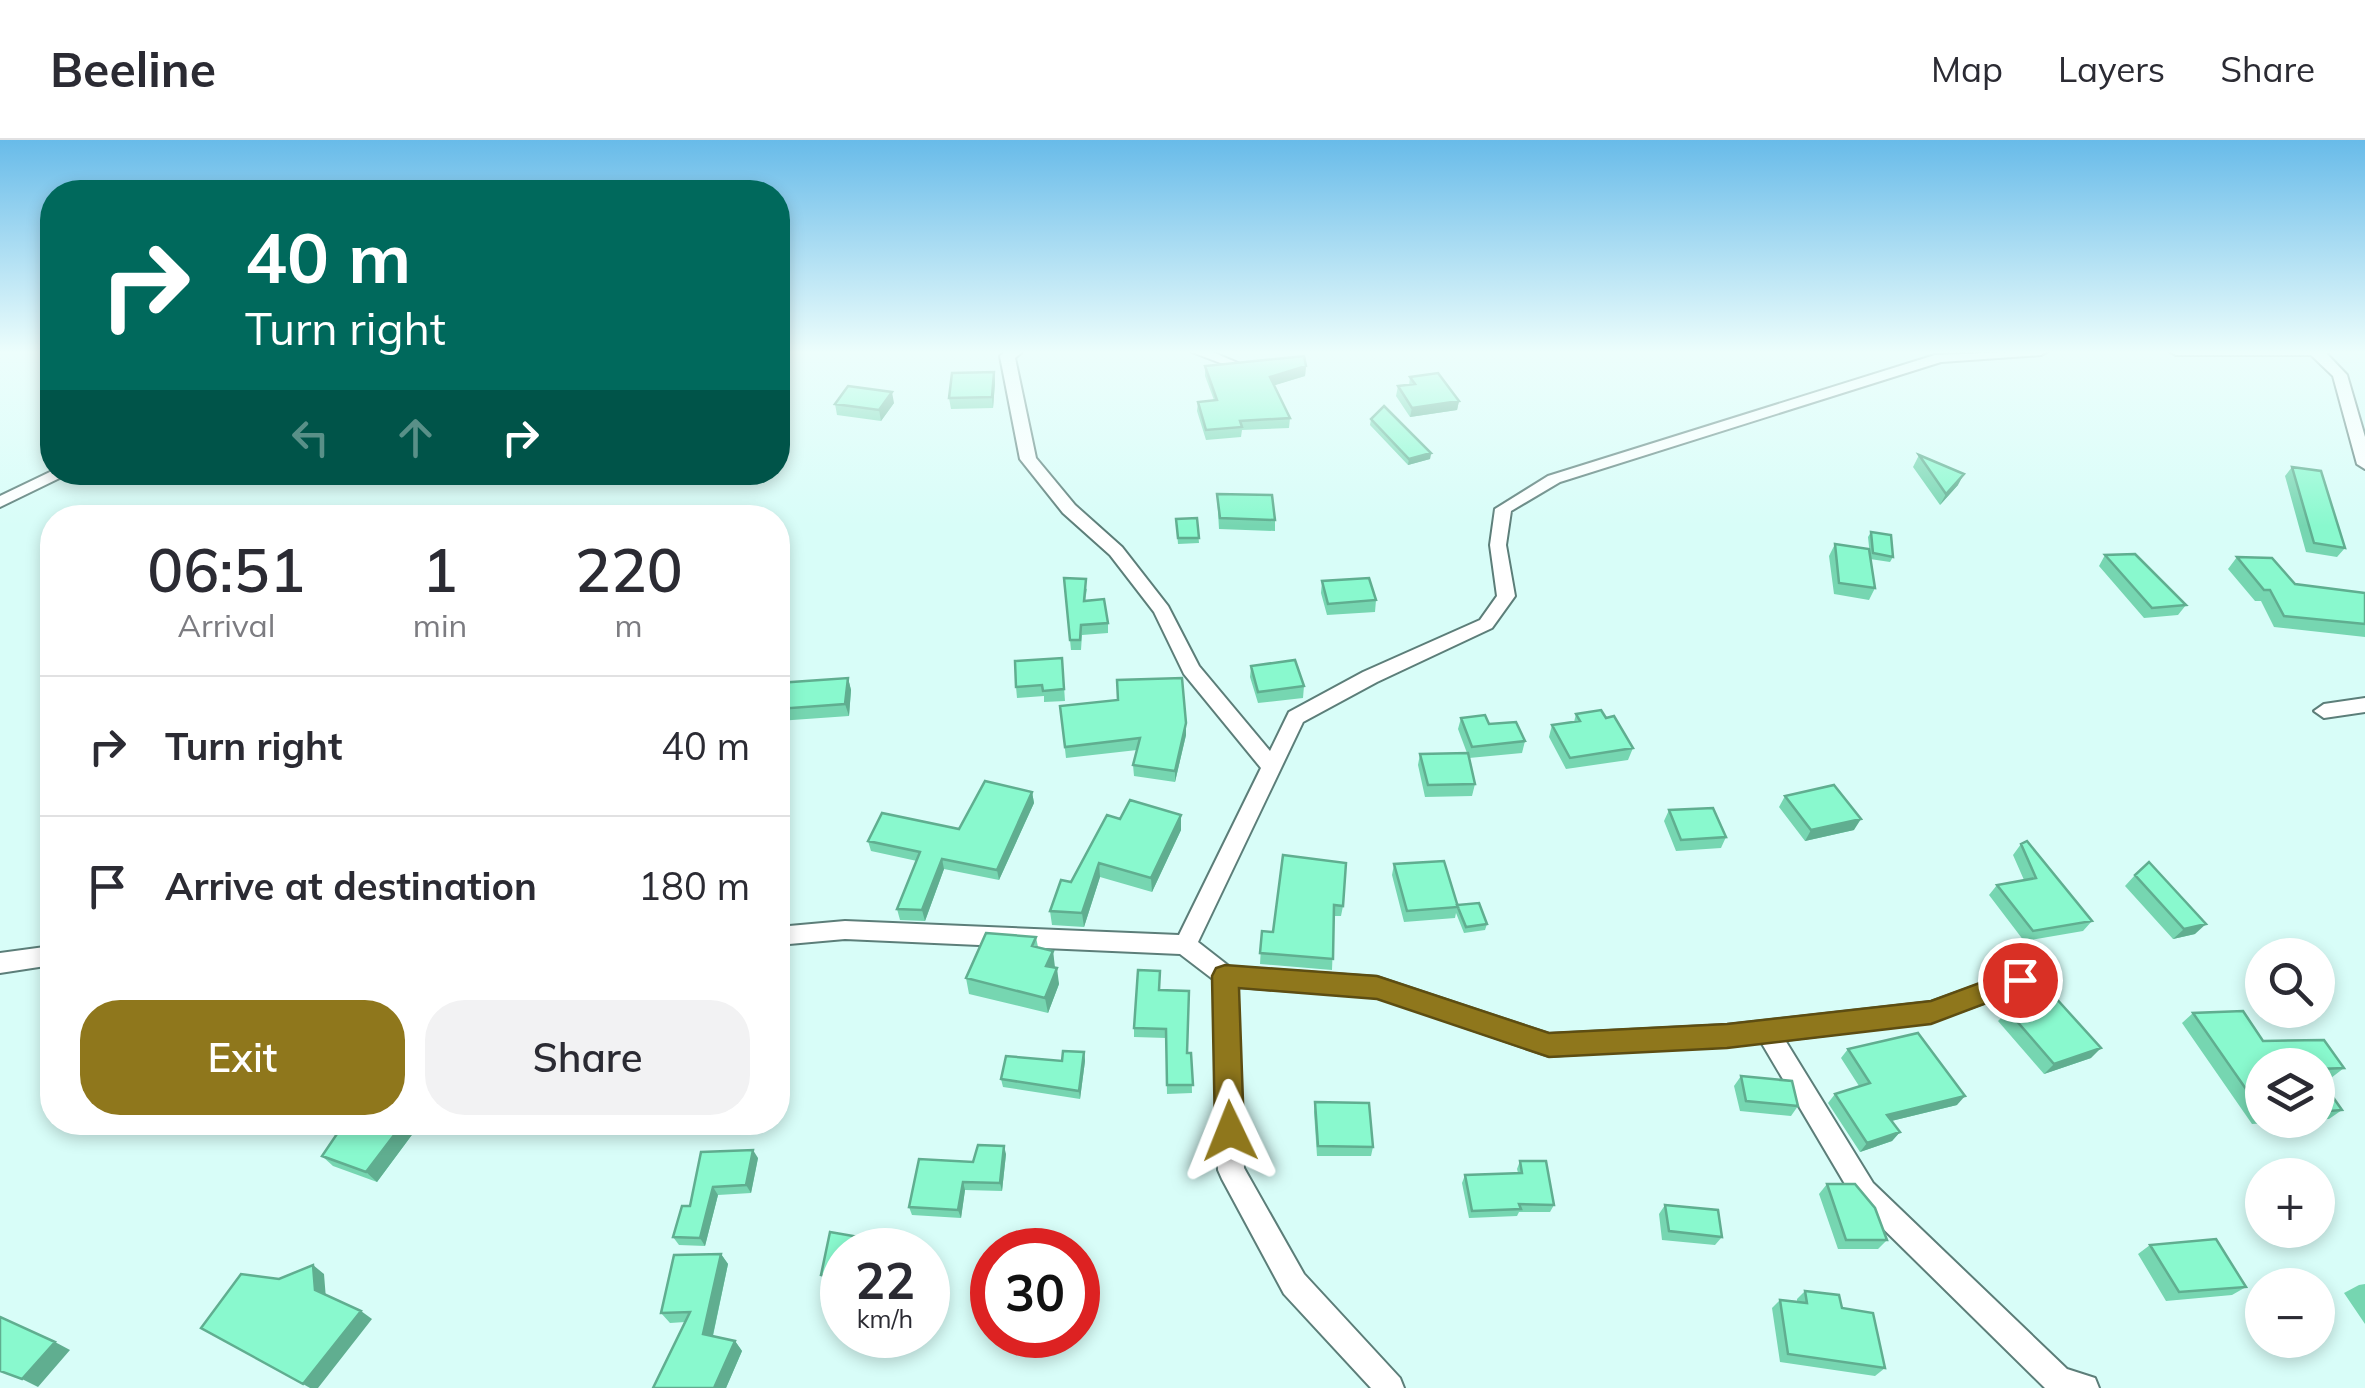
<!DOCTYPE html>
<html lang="en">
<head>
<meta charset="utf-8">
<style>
  :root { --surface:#fff; --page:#f2f2f3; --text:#2b2b33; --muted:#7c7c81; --line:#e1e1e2; --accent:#8f771c }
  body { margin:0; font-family:Mulish,sans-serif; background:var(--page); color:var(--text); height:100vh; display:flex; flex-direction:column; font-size:38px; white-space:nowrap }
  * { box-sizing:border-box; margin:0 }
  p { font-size:32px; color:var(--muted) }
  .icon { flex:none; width:55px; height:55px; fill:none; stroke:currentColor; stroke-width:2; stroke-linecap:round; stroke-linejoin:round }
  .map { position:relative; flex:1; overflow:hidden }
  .side { position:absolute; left:40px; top:365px; width:750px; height:630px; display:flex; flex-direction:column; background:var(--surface); border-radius:40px; box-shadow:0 5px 15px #0003 }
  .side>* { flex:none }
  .hud { position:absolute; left:40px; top:40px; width:750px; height:305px; border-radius:40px; box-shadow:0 5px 15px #0003; background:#00695c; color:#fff; overflow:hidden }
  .buttons { position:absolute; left:2245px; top:798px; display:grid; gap:20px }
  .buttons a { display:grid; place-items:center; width:90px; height:90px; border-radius:50%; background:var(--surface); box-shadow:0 5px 15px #0003; font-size:50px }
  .speed { position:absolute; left:820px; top:1088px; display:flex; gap:20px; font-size:50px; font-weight:700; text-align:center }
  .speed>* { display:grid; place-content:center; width:130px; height:130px; border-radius:50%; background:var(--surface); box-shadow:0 5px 15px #0003; line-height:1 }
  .speed small { font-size:25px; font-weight:400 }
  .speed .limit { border:15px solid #d22; background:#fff; color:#111 }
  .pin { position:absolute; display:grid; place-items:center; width:85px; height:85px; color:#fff; margin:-42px; border:5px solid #fff; border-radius:50%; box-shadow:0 2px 10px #0007 }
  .me { position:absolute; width:110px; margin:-55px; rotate:358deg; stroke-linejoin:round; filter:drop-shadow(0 0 8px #0008) }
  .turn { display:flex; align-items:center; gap:35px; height:210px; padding:0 40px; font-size:45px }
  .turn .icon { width:130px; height:130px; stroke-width:2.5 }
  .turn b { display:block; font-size:70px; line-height:85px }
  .lanes { display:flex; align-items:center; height:95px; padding:0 40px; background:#0003; justify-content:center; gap:50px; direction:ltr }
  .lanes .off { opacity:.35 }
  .eta { display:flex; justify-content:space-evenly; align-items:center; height:170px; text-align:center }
  .eta b { font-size:60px; font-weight:600; line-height:70px }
  .button { display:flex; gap:20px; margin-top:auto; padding:20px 40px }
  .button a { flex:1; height:115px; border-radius:40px; background:var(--accent); color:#fff; font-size:40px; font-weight:600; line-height:115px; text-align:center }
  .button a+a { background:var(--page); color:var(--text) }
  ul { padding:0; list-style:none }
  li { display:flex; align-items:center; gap:30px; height:140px; padding:0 40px; border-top:2px solid var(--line) }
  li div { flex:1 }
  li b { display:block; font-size:38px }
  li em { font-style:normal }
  header { display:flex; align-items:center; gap:60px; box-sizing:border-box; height:140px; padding:0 50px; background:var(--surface); border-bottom:2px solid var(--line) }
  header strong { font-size:48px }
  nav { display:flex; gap:55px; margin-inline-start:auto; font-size:35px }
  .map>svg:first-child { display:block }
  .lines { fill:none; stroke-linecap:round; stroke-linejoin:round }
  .street-casing { stroke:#5c7e79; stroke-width:4 }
  .street { fill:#fff; fill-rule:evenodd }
  .wall { fill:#76d6b1; fill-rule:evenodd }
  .shaded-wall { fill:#60ae90 }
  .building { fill:#89f9ce; stroke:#60ae90; stroke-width:2.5 }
  .route { fill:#8f771c; stroke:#5d4d12; stroke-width:2.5 }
</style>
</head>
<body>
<header>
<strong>Beeline</strong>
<nav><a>Map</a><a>Layers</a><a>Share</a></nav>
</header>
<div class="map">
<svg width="2365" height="1248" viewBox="0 0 2365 1248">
  <rect width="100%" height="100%" fill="#d8fdf8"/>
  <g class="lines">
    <defs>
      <path id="street" d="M1006,211H1023L1015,218L1036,318L1075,365L1122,407L1168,466L1199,526L1270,611L1289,572L1363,532L1480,480L1497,456L1490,405L1495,369L1548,336L1935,215L2048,211L2041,215L1941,222L1560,342L1511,371L1506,405L1515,456L1492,488L1377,542L1303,582L1198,802L1230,827L1377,837L1549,894L1727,885L1931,862L2020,830L2028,833L2032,840L2028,847L1931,882L1785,900L1873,1043L2067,1229L2095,1238L2099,1248H2045L1855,1061L1761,902L1549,916L1377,857L1237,847L1244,1028L1304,1134L1400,1238L1404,1248H1371L1284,1154L1222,1039L1218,1030L1214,840L1180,814L845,799L778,805V787L845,781L1179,795L1261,628L1184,534L1154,472L1110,415L1063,373L1020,319L1000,216Z
        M1189,211H1210L1238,223L1231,227Z
        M2169,211H2330L2327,214L2347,235L2365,297V329L2357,324L2333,236L2311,215H2176Z
        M52,331L72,332L0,367V356Z
        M2365,558V572L2324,578L2314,571L2324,564Z
        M52,806V825L0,833V813Z"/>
    </defs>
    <use href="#street" class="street-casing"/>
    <use href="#street" class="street"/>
  </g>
  <path class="wall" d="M1205,226H1306L1305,236L1274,245L1290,278L1289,288L1242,290L1241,297L1206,300L1197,271L1198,262L1214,260L1205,236Z
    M994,232L995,243L993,268L951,269L949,258Z
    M1410,237L1459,261L1457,270L1410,277L1396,256L1398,246L1409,245Z
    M894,263L881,281L837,275L835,264Z
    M1371,279L1431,313L1430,319L1408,325L1370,285Z
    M1919,315L1958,345L1940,365L1913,327Z
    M2292,327L2345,408L2337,417L2306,412L2285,336Z
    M1217,354L1275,380V391L1219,389Z
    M1197,378L1199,403L1178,404L1176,379Z
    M1871,392L1893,417L1890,422L1870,419L1875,448L1869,460L1834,454L1829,416L1835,404L1870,416L1868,397Z
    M2105,415L2186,465L2178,475L2144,478L2099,426Z
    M2237,417L2295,444L2365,453V497L2274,487L2261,461H2255L2228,429Z
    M1064,438L1087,449L1085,461L1108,483V493L1082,495L1081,510H1071Z
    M1322,441L1376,460L1375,472L1327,475L1321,453Z
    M1062,518L1065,561L1044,562V556L1017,558L1016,547Z
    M1251,526L1304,546L1303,558L1258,563L1250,537Z
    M848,538L851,550L849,576L778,581V543Z
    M1060,566L1186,595L1175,642L1134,636L1133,625L1137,610L1066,618Z
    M1576,574L1606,578L1633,608L1628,620L1566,629L1549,597L1552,585L1574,582Z
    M1461,578L1489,584L1525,601L1522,613L1469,618L1475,644L1472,656L1425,657L1418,625L1420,614L1467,613L1458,589Z
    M1032,652L1034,663L999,740L944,729L925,781L900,780L897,769L917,721L871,711L868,701L959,689Z
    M1785,656L1854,690L1805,701L1779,667Z
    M1669,670L1726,697L1721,708L1676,711L1664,681Z
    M1120,679L1181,690L1152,752L1100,737L1084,787L1052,785L1050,771Z
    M2021,704L2092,781L2083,791L2024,801L1989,755L1997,745L2024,740L2013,715Z
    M1283,715L1343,766L1341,776H1334L1332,830L1260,824L1262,791L1273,792Z
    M1394,724L1487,784L1485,790L1464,793L1456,773L1455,778L1404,782L1392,735Z
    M2135,735L2195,794L2173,799L2125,746Z
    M1036,797L1038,807L1053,811L1054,828L1059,844L1048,873L969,854L966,838Z
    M1160,850L1187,913H1191L1192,953L1167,954L1166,898L1134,897V888Z
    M2008,871L2091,918L2044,934L1998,881Z
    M2193,873L2263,901L2344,928L2331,938H2319L2342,970L2329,979L2252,984L2182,883ZM2262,925H2318V980H2262Z
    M1848,909L1957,965L1891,981L1900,992L1892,1001L1860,1012L1828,963L1835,954L1859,946L1841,918Z
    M1084,912L1085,921L1080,959L1003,947L1001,939L1062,921Z
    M1741,936L1798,966L1791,976L1740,971L1734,946Z
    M1315,962L1373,1007L1371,1016H1317L1314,972Z
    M404,982H411L417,988L377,1042L333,1026L322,1016Z
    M701,1012L758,1018L751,1053L718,1055L705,1106L679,1105L673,1097L690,1066Z
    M1006,1014L1002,1051L965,1050L961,1078L912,1075L909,1067Z
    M1520,1021L1554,1065L1550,1072H1519L1517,1076L1469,1078L1462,1043L1465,1035L1518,1033L1517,1029Z
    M1827,1044L1887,1100L1878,1109H1838L1819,1054Z
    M1665,1065L1722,1097L1715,1105L1662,1100L1659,1074Z
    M2150,1105L2246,1147L2232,1155L2166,1161L2138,1114Z
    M842,1110V1146L825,1144L821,1135Z
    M721,1114L728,1124L713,1196L735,1201L742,1211L726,1248H653L685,1182L670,1183L661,1173Z
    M2365,1144V1184L2344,1153L2359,1145Z
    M1805,1151L1842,1168L1885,1228L1875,1236L1780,1222L1772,1168L1780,1160L1797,1162V1159Z"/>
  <path class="shaded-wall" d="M1306,226L1305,236L1269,247L1270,237Z
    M994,232L995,243L993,268L992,257Z
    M892,252L894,263L881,281L879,270Z
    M1459,261L1457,270L1410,277L1412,268Z
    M1431,313L1430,319L1408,325L1409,319Z
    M1964,334L1958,345L1940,365L1946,354Z
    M848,538L851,550L849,576L845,564Z
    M1186,583V595L1175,642V631Z
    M1032,652L1034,663L999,740L997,730Z
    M1181,675V690L1152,752L1151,738Z
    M1861,679L1854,690L1805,701L1811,690Z
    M942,719L944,729L925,781L922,770Z
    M1099,723L1100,737L1084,787L1082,773Z
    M2206,784L2195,794L2173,799L2184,789Z
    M1053,811L1055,827L1048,842L1046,826Z
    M1057,828L1059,844L1048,873L1045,858Z
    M2101,908L2091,918L2044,934L2054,924Z
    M1084,912L1085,921L1080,959L1079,951Z
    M1965,956L1957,965L1879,984L1887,975Z
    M404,982H411L417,988L377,1042L366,1032Z
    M1900,992L1892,1001L1860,1012L1867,1003Z
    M1004,1006L1006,1014L1002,1051L1000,1043Z
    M753,1010L758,1018L751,1053L746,1045Z
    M963,1042L965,1050L961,1078L958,1070Z
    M713,1047L718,1055L705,1106L700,1098Z
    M721,1114L728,1124L711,1204L703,1194Z
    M313,1125L324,1134L326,1159L315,1150Z
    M361,1171L372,1179L318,1248H310L303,1244Z
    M735,1201L742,1211L726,1248H714Z
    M55,1202L70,1210L38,1247L22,1239Z"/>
  <path class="building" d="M1304,216L1306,226L1270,237L1290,278L1240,281L1242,287L1206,290L1198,262L1217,260L1205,226Z
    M994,232L992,257L949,258L952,233Z
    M1438,233L1459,261L1412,268L1398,246L1415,244L1410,237Z
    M848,246L892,252L879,270L835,264Z
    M1384,266L1431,313L1409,319L1371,279Z
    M1919,315L1964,334L1946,354Z
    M2292,327L2321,331L2345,408L2314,403Z
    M1217,354L1272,355L1275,380L1220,378Z
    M1197,378L1199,398H1178L1176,379Z
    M1871,392L1891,395L1893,417L1873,413Z
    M1835,404L1869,409L1875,448L1839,443Z
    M2135,414L2186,465L2152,468L2105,415Z
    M2237,417L2272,418L2295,444L2365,453V484L2284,476L2270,450H2264Z
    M1064,438L1086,439L1084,461L1104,459L1108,483L1081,485L1080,500H1070Z
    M1369,438L1376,460L1328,464L1322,441Z
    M1062,518L1064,549L1043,551L1042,545L1016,547L1015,521Z
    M1295,520L1304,546L1258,552L1251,526Z
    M848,538L845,564L778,569V543Z
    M1182,538L1186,583L1175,631L1133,625L1140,598L1065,607L1060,566L1118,560L1117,540Z
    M1601,570L1606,578L1614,576L1633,608L1570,618L1552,585L1580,581L1576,574Z
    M1485,575L1489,584L1516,582L1525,601L1472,607L1461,578Z
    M1468,613L1475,644L1428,645L1420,614Z
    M985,641L1032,652L997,730L942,719L922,770L897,769L920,712L868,701L882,673L959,689Z
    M1834,645L1861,679L1811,690L1785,656Z
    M1130,660L1181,675L1151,738L1099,723L1082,773L1050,771L1061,740L1071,742L1107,675L1120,679Z
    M1713,668L1726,697L1681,700L1669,670Z
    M2027,701L2092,781L2033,791L1997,745L2036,738L2021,704Z
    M1283,715L1346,723L1343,766L1334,765L1333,819L1260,813L1262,791L1273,792Z
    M1444,721L1458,767L1407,771L1394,724Z
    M2149,722L2206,784L2184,789L2135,735Z
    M1479,763L1487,784L1466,787L1457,765Z
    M986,793L1036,797L1032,806L1053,811L1046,826L1057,828L1045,858L966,838Z
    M1138,830L1160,831L1159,850L1189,851L1187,913H1191L1193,945H1167L1166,889L1134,888Z
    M2054,856L2101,908L2054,924L2008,871Z
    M2243,871L2263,901L2324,900L2344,928L2318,929V925H2262V972L2193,873Z
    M1918,893L1965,956L1887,975L1900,992L1867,1003L1835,954L1870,943L1848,909Z
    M1063,911L1084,912L1079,951L1001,939L1006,916L1062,921Z
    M1741,936L1792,941L1798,966L1746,961Z
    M2318,936L2342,970L2318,972Z
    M1315,962L1369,963L1373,1007L1318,1006Z
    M345,982H404L366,1032L322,1016Z
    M978,1005L1004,1006L1000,1043L963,1042L958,1070L909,1067L919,1019L973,1022Z
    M753,1010L746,1045L713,1047L700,1098L673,1097L682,1066H690L701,1012Z
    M1520,1021H1546L1554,1065L1519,1064L1521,1069L1472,1071L1465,1035L1522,1033Z
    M1827,1044H1855L1875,1068L1887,1100H1846Z
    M1665,1065L1718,1070L1722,1097L1669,1091Z
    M830,1092L899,1104L897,1110H842V1138L821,1135Z
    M2216,1099L2246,1147L2179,1152L2150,1105Z
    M721,1114L703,1194L735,1201L714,1248H653L690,1172L661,1173L674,1115Z
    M313,1125L315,1150L361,1171L303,1244L201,1188L241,1134L279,1139Z
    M1805,1151L1839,1155L1842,1168L1873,1173L1885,1228L1788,1214L1780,1160L1807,1163Z
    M0,1177L55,1202L22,1239L0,1231Z"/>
  <linearGradient id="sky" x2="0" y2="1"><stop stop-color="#68bbe9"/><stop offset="0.55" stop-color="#edfefc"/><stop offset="1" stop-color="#edfefc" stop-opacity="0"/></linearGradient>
  <rect width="2365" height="386" fill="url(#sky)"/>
  <path class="route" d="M1225,825L1377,836L1549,893L1727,884L1931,861L2020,828L2029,832L2033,840L2029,847L1931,884L1727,908L1549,917L1377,859L1239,848L1244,991L1240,1000L1230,1004L1220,1000L1215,991L1212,836L1216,828Z"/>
</svg>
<div class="buttons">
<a><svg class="icon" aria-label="search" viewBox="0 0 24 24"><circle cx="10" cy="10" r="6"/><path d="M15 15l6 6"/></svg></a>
<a><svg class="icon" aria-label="layers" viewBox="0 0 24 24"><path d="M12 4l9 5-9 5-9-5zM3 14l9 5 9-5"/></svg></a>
<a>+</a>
<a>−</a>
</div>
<div class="speed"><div>22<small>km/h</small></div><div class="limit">30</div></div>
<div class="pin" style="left:2020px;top:840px;background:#d93025"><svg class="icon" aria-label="arrive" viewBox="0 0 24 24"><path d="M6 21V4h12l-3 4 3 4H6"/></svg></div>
<svg class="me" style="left:1230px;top:991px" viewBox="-20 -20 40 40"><path d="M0-17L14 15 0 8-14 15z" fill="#8f771c" stroke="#fff" stroke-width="4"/></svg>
<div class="hud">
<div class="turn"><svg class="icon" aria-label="right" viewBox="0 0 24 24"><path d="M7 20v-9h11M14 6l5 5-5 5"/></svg><div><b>40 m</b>Turn right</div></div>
<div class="lanes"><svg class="icon off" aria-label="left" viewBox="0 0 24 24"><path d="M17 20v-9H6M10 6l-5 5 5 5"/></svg><svg class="icon off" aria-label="ahead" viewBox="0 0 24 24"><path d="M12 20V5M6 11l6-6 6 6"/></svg><svg class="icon" aria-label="right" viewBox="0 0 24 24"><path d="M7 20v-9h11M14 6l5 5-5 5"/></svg></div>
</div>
<section class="side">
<div class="eta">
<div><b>06:51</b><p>Arrival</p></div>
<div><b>1</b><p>min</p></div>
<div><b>220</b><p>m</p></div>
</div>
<ul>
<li><svg class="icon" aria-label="right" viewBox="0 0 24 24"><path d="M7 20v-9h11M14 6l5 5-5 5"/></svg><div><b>Turn right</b></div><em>40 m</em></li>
<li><svg class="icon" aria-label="arrive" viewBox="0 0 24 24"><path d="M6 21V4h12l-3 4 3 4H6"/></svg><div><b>Arrive at destination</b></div><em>180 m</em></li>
</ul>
<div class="button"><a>Exit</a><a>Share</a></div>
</section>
</div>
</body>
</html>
